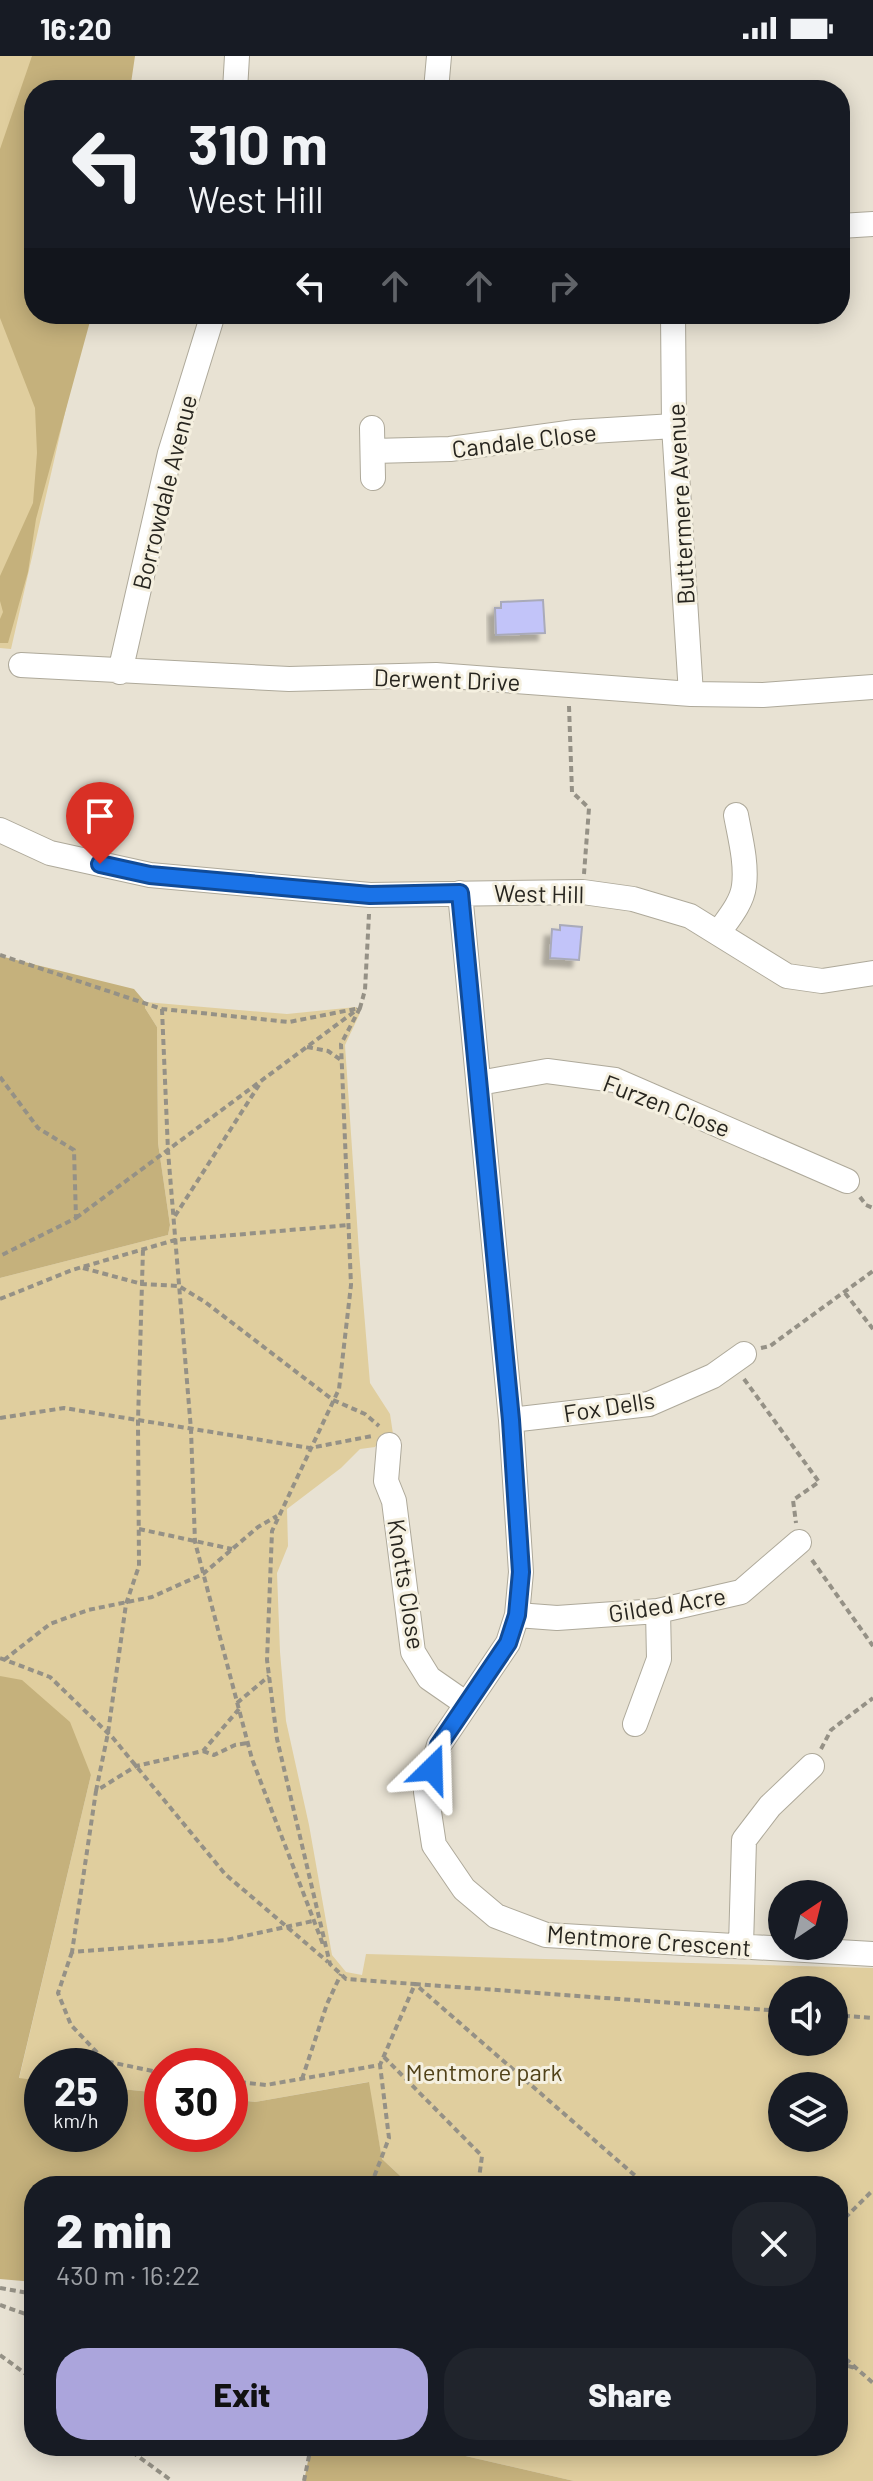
<!DOCTYPE html>
<html lang="en">
<head>
<meta charset="utf-8">
<style>
  :root { --surface:#171b24; --page:#20242c; --text:#f1f3f6; --muted:#9ea1a6; --accent:#aba5dc }
  body { margin:0; font-family:Barlow,sans-serif; background:var(--page); color:var(--text); height:100vh; display:flex; flex-direction:column; font-size:30px; white-space:nowrap }
  * { box-sizing:border-box; margin:0 }
  p { font-size:26px; color:var(--muted) }
  .icon { flex:none; width:44px; height:44px; fill:none; stroke:currentColor; stroke-width:2; stroke-linecap:round; stroke-linejoin:round }
  .map { position:relative; flex:1; overflow:hidden }
  .drawer { position:absolute; left:24px; top:2120px; width:824px; height:280px; display:flex; flex-direction:column; background:var(--surface); border-radius:32px; box-shadow:0 4px 20px #0003 }
  .drawer>* { flex:none }
  .hud { position:absolute; left:24px; top:24px; width:826px; height:244px; border-radius:32px; box-shadow:0 4px 20px #0003; background:#171b24; color:var(--text); overflow:hidden }
  .needle { width:52px; rotate:35deg }
  .buttons { position:absolute; left:768px; top:1824px; display:grid; gap:16px }
  .buttons a { display:grid; place-items:center; width:80px; height:80px; border-radius:50%; background:var(--surface); box-shadow:0 4px 20px #0003; font-size:40px }
  .speed { position:absolute; left:24px; top:1992px; display:flex; gap:16px; font-size:40px; font-weight:700; text-align:center }
  .speed>* { display:grid; place-content:center; width:104px; height:104px; border-radius:50%; background:var(--surface); box-shadow:0 4px 20px #0003; line-height:1 }
  .speed small { font-size:20px; font-weight:400 }
  .speed .limit { border:12px solid #d22; background:#fff; color:#111 }
  .pin { position:absolute; display:grid; place-items:center; width:68px; height:68px; color:#fff; margin:-82px -34px; border-radius:50% 50% 50% 0; rotate:-45deg; box-shadow:0 0 8px #0007 }
  .pin .icon { rotate:45deg }
  .me { position:absolute; width:88px; margin:-44px; rotate:22deg; stroke-linejoin:round; filter:drop-shadow(0 0 6px #0008) }
  .turn { display:flex; align-items:center; gap:28px; height:168px; padding:0 32px; font-size:36px }
  .turn .icon { width:104px; height:104px; stroke-width:2.5 }
  .turn b { display:block; font-size:56px; line-height:68px }
  .lanes { display:flex; align-items:center; height:76px; padding:0 32px; background:#0003; justify-content:center; gap:40px; direction:ltr }
  .lanes .off { opacity:.35 }
  .round { display:grid; place-items:center; flex:none; width:84px; height:84px; border-radius:32px; background:var(--page) }
  .head { display:flex; align-items:center; justify-content:space-between; height:136px; padding:0 32px }
  h1 { font-size:48px; font-weight:800; line-height:60px }
  .primary-button { display:flex; gap:16px; margin-top:auto; padding:16px 32px }
  .primary-button a { flex:1; height:92px; border-radius:32px; background:var(--accent); color:#111; font-size:32px; font-weight:800; line-height:92px; text-align:center }
  .primary-button a+a { background:var(--page); color:var(--text) }
  .status { display:flex; justify-content:space-between; align-items:center; height:56px; padding:0 40px; background:var(--surface); direction:ltr }
  .status svg { height:22px; fill:currentColor }
  .map>svg:first-child { display:block }
  .green { fill:#e0ce9e; fill-rule:evenodd }
  .forest { fill:#c5b17c }
  .building { fill:#c2c4f9; stroke:#a9aab9; stroke-width:2; filter:url(#shadow) }
  .lines { fill:none; stroke-linecap:round; stroke-linejoin:round }
  .minor-casing { stroke:#aea99a; stroke-width:26 }
  .path { stroke:#959186; stroke-width:4; stroke-dasharray:6 4; stroke-linecap:butt }
  .minor { stroke:#fff; stroke-width:24 }
  .route-casing { stroke:#114b97; stroke-width:20 }
  .route { stroke:#1a73e8; stroke-width:14 }
  .labels { text-anchor:middle; dominant-baseline:central; stroke-width:6; stroke-linejoin:round; paint-order:stroke }
  .street-label { font-size:24px; fill:#27251f; stroke:#f5f0e0 }
  .park-label { font-size:24px; fill:#514219; stroke:#f5f0e0 }
</style>
</head>
<body>
<div class="status"><b>16:20</b><svg viewBox="0 0 49 12"><path d="M0 12V9h3v3zM5 12V6h3v6zM10 12V3h3v9zM15 12V0h3v12zM26 1h20v11H26zM47 4h2v5h-2z"/></svg></div>
<div class="map">
<svg width="873" height="2425" viewBox="0 0 873 2425">
  <defs>
    <filter id="shadow"><feDropShadow dx="-7" dy="7" stdDeviation="2" flood-color="#0004"/></filter>
  </defs>
  <rect width="100%" height="100%" fill="#e8e2d3"/>
  <path class="green" d="M0,0H135L34,34V258L69,339L11,593L0,592Z
    M145,946L287,958L356,951L360,957L345,989L359,1196L370,1327L390,1358L393,1378L383,1380L375,1391L360,1393L341,1412L287,1453L288,1490L277,1517L280,1596L286,1665L309,1769L332,1899L346,1916L362,1919L366,1898L873,1912V2425H574L422,2390H838V2130H411L382,2103L368,2026L255,2046L230,2043V2010H162V2037L110,2032V2010H42V2025L19,2023L91,1719L0,1620V1222L168,1179L170,1169L158,1087L157,971L145,952ZM782,1934H834V1986H782ZM782,2030H834V2082H782Z"/>
  <path class="forest" d="M32,0H135L130,34H34V258H92L36,463L28,516L8,587H0V563L3,556L0,545V520L33,447L37,397L35,352L0,262V93Z
    M0,900L134,933L145,946V952L157,971L158,1087L170,1169L168,1179L0,1222Z
    M0,1620L22,1624L70,1666L91,1719L19,2022L42,2025V2078H110V2032L162,2037V2078H230V2043L255,2046L369,2026L382,2103L411,2130H34V2226L0,2223Z
    M311,2390H422L574,2425H304Z"/>
  <path class="building" d="M543,544L545,577L496,579L495,552H501V546Z
    M560,869L582,871L579,904L550,902L552,873L560,874Z"/>
  <g class="lines">
    <defs>
      <path id="minor" d="M235,34L237,0
        M436,34L439,0
        M840,170L873,168
        M673,258L674,370L691,638
        M372,372L373,422
        M373,395L450,393L575,376L674,370
        M21,609L289,623L436,619L691,638L763,639L873,631
        M120,616L170,397L213,258
        M0,774L50,797L150,819L370,839L583,836L633,843L690,860L787,920L822,925L873,917
        M460,837L511,1364L521,1516L517,1559L508,1587L439,1689L426,1736L434,1789L464,1833L496,1860L546,1879L873,1898
        M719,876C728,863 742,847 744,830C747,807 740,781 736,759
        M479,1027L547,1015L615,1024L847,1125
        M511,1364L649,1348L713,1320L744,1298
        M389,1389L386,1425L394,1445L413,1596L429,1622L465,1647
        M517,1559L557,1562L658,1555L741,1536L799,1486
        M635,1668L659,1603L658,1555
        M741,1890L744,1784L770,1750L812,1710"/>
    </defs>
    <use href="#minor" class="minor-casing"/>
    <path class="path" d="M569,650L572,736L589,752L584,818
      M0,899L162,953L289,966L360,952L365,934L369,858
      M360,952L341,988L351,1229L339,1333L272,1475L267,1604L277,1683L330,1908L346,1923L415,1928L647,2130
      M162,953L168,1095L191,1374L195,1486L252,1703L324,1891
      M307,991L328,995L341,1004
      M0,1021L38,1072L74,1094L76,1162L0,1200
      M860,1141L866,1149L873,1152
      M175,1160L259,1029
      M76,1162L358,953
      M83,1212L142,1228L179,1230L205,1246L333,1344L365,1358L379,1370
      M845,1237L873,1273
      M0,1243L72,1214L175,1184L349,1169
      M761,1292L770,1290L873,1215
      M744,1323L819,1426L793,1444L796,1467
      M0,1362L64,1352L310,1392L372,1380
      M139,1473L232,1493
      M812,1504L873,1590
      M0,1602L50,1621L113,1682L225,1818L328,1906
      M4,1604L50,1568L88,1554L152,1541L203,1518L258,1471L277,1460
      M237,1647L269,1620
      M239,1653L203,1695L136,1710L96,1735L72,1896L226,1884L313,1865
      M821,1693L831,1674L873,1642
      M203,1695L214,1699L235,1689L248,1687
      M96,1735L108,1677L126,1548L139,1510L138,1365L143,1193
      M72,1896L58,1937L71,1969L105,2005L162,2017
      M834,1959L873,1962
      M384,2001L482,2100L478,2130
      M302,2023L327,1948L341,1918
      M230,2025L266,2029L380,2009L415,1928L782,1955
      M373,2130L374,2121L389,2082L380,2009
      M838,2169L873,2134
      M0,2232L34,2238
      M0,2249L34,2261
      M838,2296L873,2327
      M0,2299L34,2324
      M838,2307L855,2312
      M124,2390L172,2425
      M304,2425L311,2390"/>
    <use href="#minor" class="minor"/>
  </g>
  <g class="lines">
    <defs>
      <path id="route" d="M100,808L150,819L370,839L460,837L511,1364L521,1516L517,1559L508,1587L439,1689L432,1713"/>
    </defs>
    <use href="#route" class="route-casing"/>
    <use href="#route" class="route"/>
  </g>
  <g class="labels">
    <g class="street-label">
      <text transform="translate(524 384) rotate(-7)">Candale Close</text>
      <text transform="translate(164 436) rotate(-76)">Borrowdale Avenue</text>
      <text transform="translate(680 448) rotate(-93)">Buttermere Avenue</text>
      <text transform="translate(447 623) rotate(2)">Derwent Drive</text>
      <text transform="translate(539 837) rotate(1)">West Hill</text>
      <text transform="translate(667 1049) rotate(21)">Furzen Close</text>
      <text transform="translate(609 1350) rotate(-9)">Fox Dells</text>
      <text transform="translate(407 1528) rotate(81)">Knotts Close</text>
      <text transform="translate(667 1548) rotate(-9)">Gilded Acre</text>
      <text transform="translate(649 1884) rotate(4)">Mentmore Crescent</text>
    </g>
    <g class="park-label">
      <text x="484" y="2015">Mentmore park</text>
    </g>
  </g>
</svg>
<div class="buttons">
<a><svg class="needle" viewBox="-14 -14 28 28"><path d="M0-13l5 13h-10z" fill="#e53935"/><path d="M0 13l5-13h-10z" fill="#9ea1a6"/></svg></a>
<a><svg class="icon" aria-label="sound" viewBox="0 0 24 24"><path d="M4 9h4l5-4v14l-5-4H4zM17 9q2 3 0 6"/></svg></a>
<a><svg class="icon" aria-label="layers" viewBox="0 0 24 24"><path d="M12 4l9 5-9 5-9-5zM3 14l9 5 9-5"/></svg></a>
</div>
<div class="speed"><div>25<small>km/h</small></div><div class="limit">30</div></div>
<div class="pin" style="left:100px;top:808px;background:#d93025"><svg class="icon" aria-label="arrive" viewBox="0 0 24 24"><path d="M6 21V4h12l-3 4 3 4H6"/></svg></div>
<svg class="me" style="left:432px;top:1713px" viewBox="-20 -20 40 40"><path d="M0-17L14 15 0 8-14 15z" fill="#1a73e8" stroke="#fff" stroke-width="4"/></svg>
<div class="hud">
<div class="turn"><svg class="icon" aria-label="left" viewBox="0 0 24 24"><path d="M17 20v-9H6M10 6l-5 5 5 5"/></svg><div><b>310 m</b>West Hill</div></div>
<div class="lanes"><svg class="icon" aria-label="left" viewBox="0 0 24 24"><path d="M17 20v-9H6M10 6l-5 5 5 5"/></svg><svg class="icon off" aria-label="ahead" viewBox="0 0 24 24"><path d="M12 20V5M6 11l6-6 6 6"/></svg><svg class="icon off" aria-label="ahead" viewBox="0 0 24 24"><path d="M12 20V5M6 11l6-6 6 6"/></svg><svg class="icon off" aria-label="right" viewBox="0 0 24 24"><path d="M7 20v-9h11M14 6l5 5-5 5"/></svg></div>
</div>
<section class="drawer">
<div class="head"><div><h1>2 min</h1><p>430 m · 16:22</p></div><a class="round"><svg class="icon" aria-label="close" viewBox="0 0 24 24"><path d="M6 6l12 12M18 6L6 18"/></svg></a></div>
<div class="primary-button"><a>Exit</a><a>Share</a></div>
</section>
</div>
</body>
</html>
